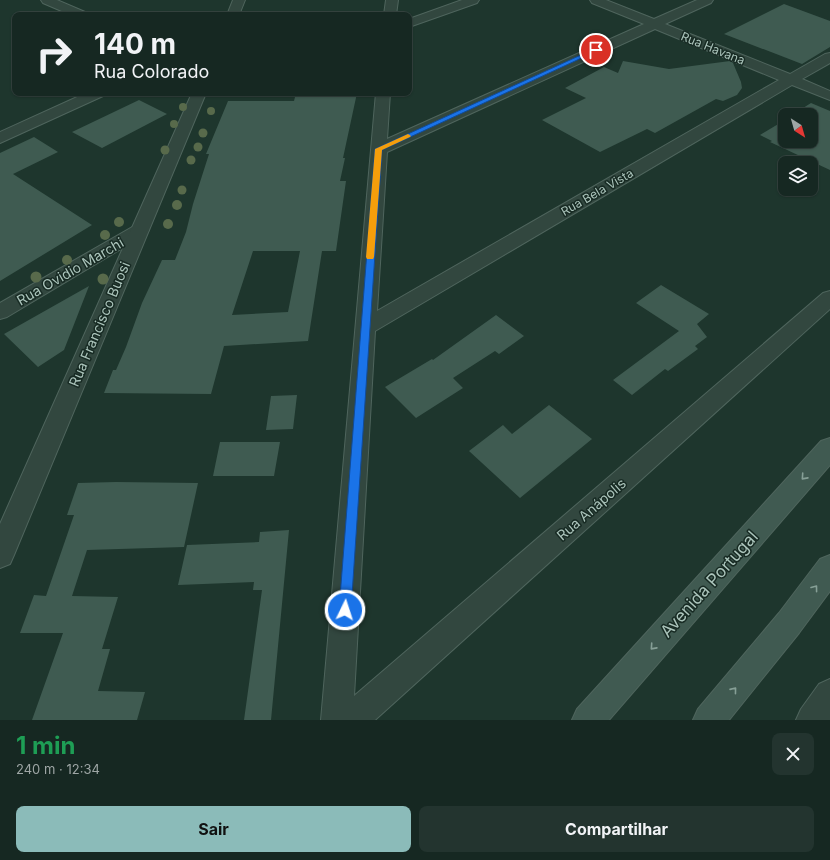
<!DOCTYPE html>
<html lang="pt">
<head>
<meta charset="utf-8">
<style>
  :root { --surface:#162822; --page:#23342f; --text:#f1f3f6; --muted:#9ea6a5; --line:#354440; --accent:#8bbbb9 }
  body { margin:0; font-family:Inter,sans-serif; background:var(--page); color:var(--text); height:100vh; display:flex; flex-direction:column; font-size:15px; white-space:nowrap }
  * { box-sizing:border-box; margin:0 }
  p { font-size:13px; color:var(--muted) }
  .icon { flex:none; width:22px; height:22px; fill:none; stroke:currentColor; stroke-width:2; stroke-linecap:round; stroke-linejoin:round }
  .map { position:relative; height:720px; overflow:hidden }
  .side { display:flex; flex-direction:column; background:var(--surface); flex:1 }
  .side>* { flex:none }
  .banner { position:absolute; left:12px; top:12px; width:400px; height:84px; border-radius:8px; box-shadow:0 1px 3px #0004,0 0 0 1px var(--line); background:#162822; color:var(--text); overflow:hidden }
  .needle { width:26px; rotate:143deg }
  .fabs { position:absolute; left:778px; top:108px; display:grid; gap:8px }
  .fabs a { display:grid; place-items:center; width:40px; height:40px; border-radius:8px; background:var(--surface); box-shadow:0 1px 3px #0004,0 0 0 1px var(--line); font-size:20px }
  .pin { position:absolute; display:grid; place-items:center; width:34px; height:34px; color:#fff; margin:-17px; border:2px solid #fff; border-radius:50%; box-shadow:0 1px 4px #0007 }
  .me { position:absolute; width:44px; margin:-22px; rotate:4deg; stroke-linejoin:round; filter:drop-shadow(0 0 3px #0008) }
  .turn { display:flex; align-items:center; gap:14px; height:84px; padding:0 16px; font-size:18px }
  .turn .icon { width:52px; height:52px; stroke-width:2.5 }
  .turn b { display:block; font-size:28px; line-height:34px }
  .round { display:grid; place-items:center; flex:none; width:42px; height:42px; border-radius:8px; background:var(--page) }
  .headline { display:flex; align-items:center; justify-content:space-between; height:68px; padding:0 16px }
  h1 { font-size:24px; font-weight:700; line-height:30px; color:#1e9e55 }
  .action { display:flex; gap:8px; margin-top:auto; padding:8px 16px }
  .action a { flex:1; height:46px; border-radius:8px; background:var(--accent); color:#111; font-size:16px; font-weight:700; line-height:46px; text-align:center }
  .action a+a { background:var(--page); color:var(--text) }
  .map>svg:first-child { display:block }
  .building { fill:#3f5b51; fill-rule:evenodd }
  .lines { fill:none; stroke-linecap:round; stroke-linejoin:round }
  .minor-casing { stroke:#4f655d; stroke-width:2 }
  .tertiary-casing { stroke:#4f655d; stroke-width:2 }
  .secondary-casing { stroke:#4f655d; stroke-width:2 }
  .minor { fill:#32473f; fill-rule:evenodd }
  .tertiary { fill:#32473f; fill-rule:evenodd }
  .secondary { fill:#405a51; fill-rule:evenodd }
  .tree { fill:#586a4b }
  .oneway { stroke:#869f96 }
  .route { fill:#1a73e8; stroke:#114b97 }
  .slow { fill:#f59e0b }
  .labels { text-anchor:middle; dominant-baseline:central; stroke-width:3; stroke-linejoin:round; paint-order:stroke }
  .far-street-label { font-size:12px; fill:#abc4bb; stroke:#182b24 }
  .street-label { font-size:14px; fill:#abc4bb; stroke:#182b24 }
  .near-street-label { font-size:17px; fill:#abc4bb; stroke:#182b24 }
</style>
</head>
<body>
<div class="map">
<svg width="830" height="720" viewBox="0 0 830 720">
  <rect width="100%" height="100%" fill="#1e362d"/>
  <path class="building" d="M784,4L830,21V47L802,64L724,34Z
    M623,61L669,69L730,61L733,63L741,82L742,88L737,95L723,101L716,99L655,133L647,129L600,152L542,120L586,98L565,88L604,67L618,73Z
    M296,93H357L343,158H345L340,181H346L336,251H322L308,341L224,346L211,394L104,393L113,370H116L126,347L142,303L162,260H175L186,232L193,204L209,154H206L228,101H294ZM253,251H300L288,312L232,315Z
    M139,100L167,114L102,148L72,132Z
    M811,103L830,111V170L770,142L772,141L760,135L785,120V141H811V115H792Z
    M34,137L58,152L13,174L92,225L0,281V153Z
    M661,285L709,314L697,324L707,337L695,346L698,349L668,371L665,369L632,395L613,380L679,331L636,303Z
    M89,286L64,350L38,367L4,334Z
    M496,315L524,336L499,354L495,351L453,378L463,388L416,418L385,387L432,359L433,360Z
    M297,395L293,429L266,430L271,396Z
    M549,405L592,439L520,498L469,451L503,425L512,434Z
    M220,442H280L274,476H213Z
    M116,482L198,483L184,547L87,550L72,596L118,597L102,649H110L98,691L145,692L137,720H32L63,633H20L34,595L46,596L74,515H67L78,483Z
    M289,530L271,720H244L262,590H253L254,582L178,585L187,545L259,542L260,532Z"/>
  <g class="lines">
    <defs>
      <path id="minor" d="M41,0H57L85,12L87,15H71L43,3Z
        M386,0H398L396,15H384Z
        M462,0H479L477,3L409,27V19Z
        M590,0H606L654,19L697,0H713L711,3L665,24L790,74L825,54L830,53V63L802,79L830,91V100L792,85L375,331L354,696L823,293L830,291V309L375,720H321L376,93H390L387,139L644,24L592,3ZM655,29L779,80L377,311L387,152Z
        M86,93H105L103,96L0,143V132Z
        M140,224L146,226L149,230L146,234L7,317L0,319V303L134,226Z
        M830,679V720H796L801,709L819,684Z"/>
      <path id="tertiary" d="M233,0H245L239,15H227Z
        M192,93H206L14,555L10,564L0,568V524Z"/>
      <path id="secondary" d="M830,438V465L609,720H572L577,709L821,441Z
        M830,555V591L799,633L729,720H693L698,709L779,613L820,559Z"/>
    </defs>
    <use href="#minor" class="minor-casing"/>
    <use href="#tertiary" class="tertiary-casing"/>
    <use href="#secondary" class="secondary-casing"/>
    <use href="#minor" class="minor"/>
    <use href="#tertiary" class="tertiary"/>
    <use href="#secondary" class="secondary"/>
  </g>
  <g class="tree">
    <circle cx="183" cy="107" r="4"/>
    <circle cx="211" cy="111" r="4"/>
    <circle cx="174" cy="124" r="4"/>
    <circle cx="203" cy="133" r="4.5"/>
    <circle cx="198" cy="147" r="4.5"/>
    <circle cx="165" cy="150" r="4.5"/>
    <circle cx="191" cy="160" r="4.5"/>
    <circle cx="182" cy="190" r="4.5"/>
    <circle cx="177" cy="205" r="5"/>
    <circle cx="119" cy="222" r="5"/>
    <circle cx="168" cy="224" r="5"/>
    <circle cx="105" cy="235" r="5"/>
    <circle cx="67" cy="260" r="5"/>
    <circle cx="36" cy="277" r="5.5"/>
    <circle cx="103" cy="279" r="5.5"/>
  </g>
  <defs><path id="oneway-chevron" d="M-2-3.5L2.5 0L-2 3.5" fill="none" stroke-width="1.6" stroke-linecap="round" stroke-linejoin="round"/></defs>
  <g class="oneway">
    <use href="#oneway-chevron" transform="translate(804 477) rotate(132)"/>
    <use href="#oneway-chevron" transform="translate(815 588) rotate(-53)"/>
    <use href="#oneway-chevron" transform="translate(653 647) rotate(132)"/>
    <use href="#oneway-chevron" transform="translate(734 690) rotate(-51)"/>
  </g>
  <path class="route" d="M594,49L599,50L382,150L351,610L349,614L345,616L341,614L339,610L375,149Z"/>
  <path class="slow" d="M408,134L411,136L410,137L382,150L374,257L373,259H367L366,257L375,149Z"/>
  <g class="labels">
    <g class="far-street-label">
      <text transform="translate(713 48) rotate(22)">Rua Havana</text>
      <text transform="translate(597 192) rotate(-30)">Rua Bela Vista</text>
    </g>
    <g class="street-label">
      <text transform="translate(70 271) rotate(-30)">Rua Ovidio Marchi</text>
      <text transform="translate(99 324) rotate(-67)">Rua Francisco Buosi</text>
      <text transform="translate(591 509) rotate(-41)">Rua Anápolis</text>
    </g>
    <g class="near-street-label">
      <text transform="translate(709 584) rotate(-48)">Avenida Portugal</text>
    </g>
  </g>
</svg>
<div class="fabs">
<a><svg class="needle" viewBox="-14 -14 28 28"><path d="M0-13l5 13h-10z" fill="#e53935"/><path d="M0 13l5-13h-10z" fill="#9ea6a5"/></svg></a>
<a><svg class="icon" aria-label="layers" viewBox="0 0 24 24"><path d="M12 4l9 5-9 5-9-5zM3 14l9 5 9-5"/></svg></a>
</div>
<div class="pin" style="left:596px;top:50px;background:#d93025"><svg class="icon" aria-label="arrive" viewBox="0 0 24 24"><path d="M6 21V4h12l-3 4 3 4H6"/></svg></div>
<svg class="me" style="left:345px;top:610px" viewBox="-20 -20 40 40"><circle r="17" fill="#1a73e8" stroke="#fff" stroke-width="3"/><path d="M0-11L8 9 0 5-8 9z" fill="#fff"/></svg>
<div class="banner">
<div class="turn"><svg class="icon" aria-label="right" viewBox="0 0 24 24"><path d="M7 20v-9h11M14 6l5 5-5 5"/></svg><div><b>140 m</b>Rua Colorado</div></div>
</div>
</div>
<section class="side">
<div class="headline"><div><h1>1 min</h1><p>240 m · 12:34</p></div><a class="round"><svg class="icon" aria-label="close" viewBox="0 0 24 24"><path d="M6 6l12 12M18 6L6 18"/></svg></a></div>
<div class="action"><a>Sair</a><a>Compartilhar</a></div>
</section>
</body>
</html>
